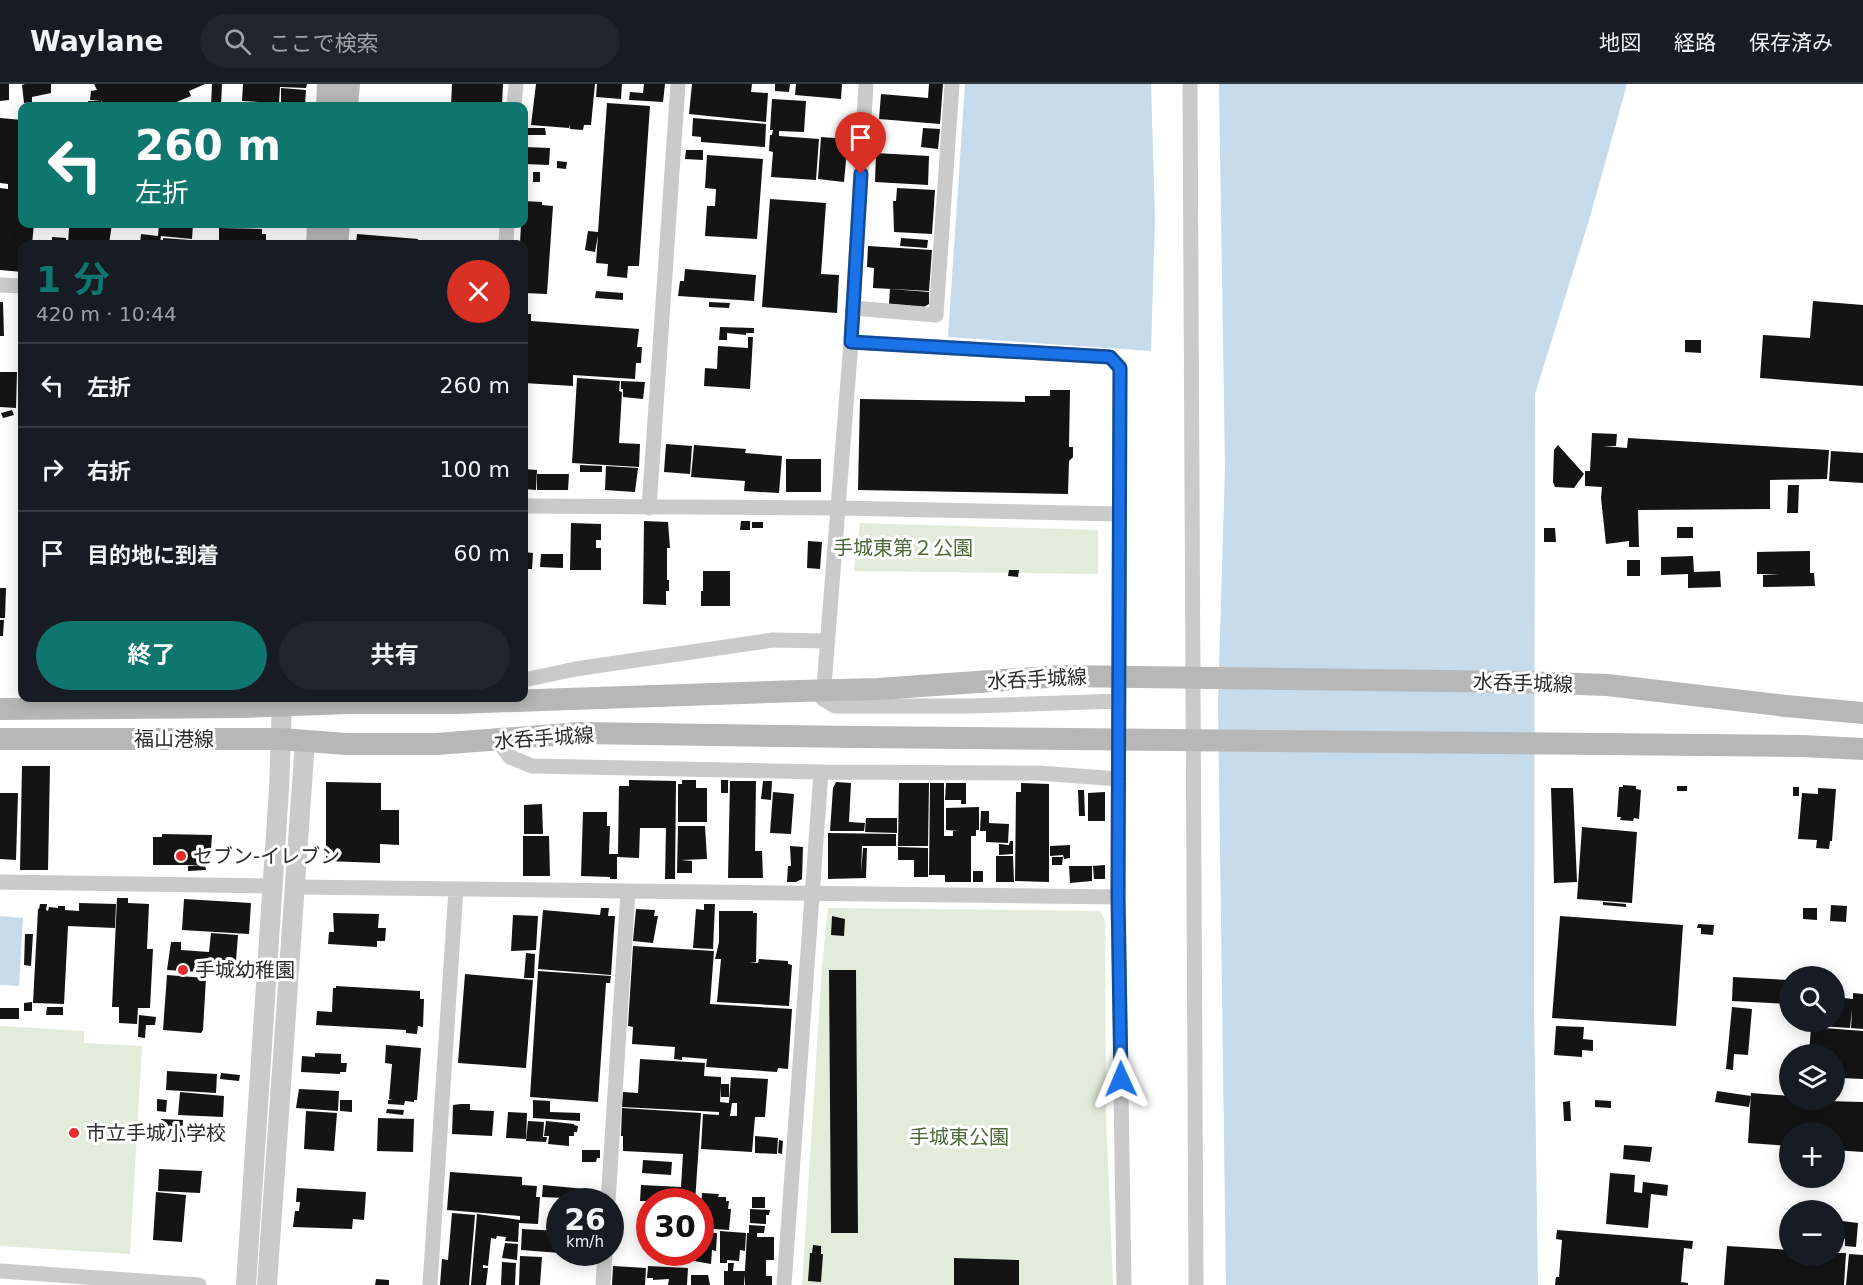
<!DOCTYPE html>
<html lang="ja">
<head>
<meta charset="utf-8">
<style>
  :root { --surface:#171b24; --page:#20242c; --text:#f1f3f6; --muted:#9ea1a6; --line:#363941; --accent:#0f766e }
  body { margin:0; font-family:"DejaVu Sans","Noto Sans JP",sans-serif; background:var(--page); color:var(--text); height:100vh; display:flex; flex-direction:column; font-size:22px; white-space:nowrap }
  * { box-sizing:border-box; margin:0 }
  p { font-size:20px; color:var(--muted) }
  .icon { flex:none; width:33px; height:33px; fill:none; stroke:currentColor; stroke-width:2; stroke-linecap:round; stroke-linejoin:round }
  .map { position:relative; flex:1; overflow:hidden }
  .drawer { position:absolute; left:18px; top:156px; width:510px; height:462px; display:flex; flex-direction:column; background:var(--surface); border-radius:12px; box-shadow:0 3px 15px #0003 }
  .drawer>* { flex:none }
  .banner { position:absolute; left:18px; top:18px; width:510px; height:126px; border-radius:12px; box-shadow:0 3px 15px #0003; background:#0f766e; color:#fff; overflow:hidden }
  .tools { position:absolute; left:1779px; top:882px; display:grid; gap:12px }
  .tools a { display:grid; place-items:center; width:66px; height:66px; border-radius:50%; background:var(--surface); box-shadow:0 3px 15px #0003; font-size:30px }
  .speed { position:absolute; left:546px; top:1104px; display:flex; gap:12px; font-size:30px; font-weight:700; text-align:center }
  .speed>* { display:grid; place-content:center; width:78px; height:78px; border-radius:50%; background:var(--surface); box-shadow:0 3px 15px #0003; line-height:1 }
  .speed small { font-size:15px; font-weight:400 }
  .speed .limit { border:9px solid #d22; background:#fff; color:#111 }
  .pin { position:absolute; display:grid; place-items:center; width:51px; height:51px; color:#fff; margin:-62px -26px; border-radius:50% 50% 50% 0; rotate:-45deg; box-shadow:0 0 6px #0007 }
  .pin .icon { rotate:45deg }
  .me { position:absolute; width:66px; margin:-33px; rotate:359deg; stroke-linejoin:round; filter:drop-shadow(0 0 4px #0008) }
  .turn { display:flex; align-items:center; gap:21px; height:126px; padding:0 18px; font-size:27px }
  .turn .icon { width:78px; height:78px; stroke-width:2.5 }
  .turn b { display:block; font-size:42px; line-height:51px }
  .round { display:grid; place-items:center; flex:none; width:63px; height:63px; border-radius:32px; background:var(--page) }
  .summary { display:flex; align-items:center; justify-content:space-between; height:102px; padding:0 18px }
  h1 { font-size:36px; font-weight:700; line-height:45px; color:var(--accent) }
  .cta { display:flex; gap:12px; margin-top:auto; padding:12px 18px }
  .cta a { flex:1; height:69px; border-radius:36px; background:var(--accent); color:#fff; font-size:24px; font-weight:700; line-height:69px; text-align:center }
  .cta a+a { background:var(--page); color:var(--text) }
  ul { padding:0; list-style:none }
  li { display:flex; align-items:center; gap:18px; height:84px; padding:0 18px; border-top:2px solid var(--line) }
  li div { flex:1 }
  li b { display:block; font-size:22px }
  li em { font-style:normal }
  header { display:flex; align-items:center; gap:36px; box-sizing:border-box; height:84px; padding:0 30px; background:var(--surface); border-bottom:2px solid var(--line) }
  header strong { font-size:28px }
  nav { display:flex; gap:33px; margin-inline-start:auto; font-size:21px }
  .search { width:420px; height:54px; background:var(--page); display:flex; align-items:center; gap:15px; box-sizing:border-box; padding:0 21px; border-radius:33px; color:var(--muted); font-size:22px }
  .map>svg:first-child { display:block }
  .green { fill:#e3ebda }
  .water { fill:#c6dbec }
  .building { fill:#141414; fill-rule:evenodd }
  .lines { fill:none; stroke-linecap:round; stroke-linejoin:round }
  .minor { stroke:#cacaca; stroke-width:15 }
  .tertiary { stroke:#cacaca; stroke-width:20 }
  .secondary { stroke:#b7b7b7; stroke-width:22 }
  .secondary-bridge { stroke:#b7b7b7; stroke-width:22 }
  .route-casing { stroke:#114b97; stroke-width:15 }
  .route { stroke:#1a73e8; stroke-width:10 }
  .poi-dot { fill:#e92b2d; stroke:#fff; stroke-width:2 }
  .labels { text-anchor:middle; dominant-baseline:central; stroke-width:6; stroke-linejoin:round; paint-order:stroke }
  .park-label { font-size:20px; fill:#4e6a3a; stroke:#fff }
  .street-label { font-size:20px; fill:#2d2d2d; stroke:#fff }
  .poi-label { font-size:20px; fill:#2d2d2d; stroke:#fff; text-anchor:start }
</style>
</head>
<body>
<header>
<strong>Waylane</strong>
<div class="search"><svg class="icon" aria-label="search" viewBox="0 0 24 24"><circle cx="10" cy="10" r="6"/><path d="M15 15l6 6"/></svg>ここで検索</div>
<nav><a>地図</a><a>経路</a><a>保存済み</a></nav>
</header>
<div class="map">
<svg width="1863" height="1201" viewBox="0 0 1863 1201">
  <rect width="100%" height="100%" fill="#fff"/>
  <path class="green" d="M860,439L1098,446V490L854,487Z
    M828,824L1100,827L1105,836L1106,1029L1113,1201H802L822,882Z
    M0,942L84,947V959L142,962L130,1170L0,1162Z"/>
  <path class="water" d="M965,0H1151L1155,135L1151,267L948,253Z
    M1219,0H1627L1590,133L1535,310L1534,924L1538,1201H1226L1218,619L1225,383Z
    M0,832L23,834L19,902L0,901Z"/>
  <path class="building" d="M0,0H9V16L0,17Z
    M25,0H51V9L32,13V18L24,19L22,1Z
    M94,0H205L189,7L191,12L167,22H103L101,16V22H88V17H101L90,16L91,7L97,6Z
    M212,0H222L221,22H211Z
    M243,0H307L306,4L280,3L279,19L242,17Z
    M452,0H503L502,22H451Z
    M536,0H595L591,41H584L583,46L570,45L569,40V44L531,41Z
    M597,0H622L621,15L596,13Z
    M644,0H665L663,18L629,16L630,8L643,9Z
    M692,0H752L751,8L768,9L766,38L689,30Z
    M775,0H790L789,8L775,7Z
    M796,0H842L841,15L795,11Z
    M929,0H943L940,40L879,35L881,10L928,14Z
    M281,4L306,6L305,22H290V20H281Z
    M772,15L806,17L804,48L779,47V52L819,55L816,96L771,93L773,68L769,67L770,51H772L773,46H770Z
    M607,19L650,22L639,182H628L627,194L607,192L608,180L596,179L598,151L595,168L585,166L588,147L598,148Z
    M0,34L22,36V140H34L32,160H22V188L0,186V104L8,105V100L0,99Z
    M693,34L766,40L765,63L701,58V53L692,52Z
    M528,44H545L546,51H528Z
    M923,44L940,45L938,65L921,63Z
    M821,53L848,55L844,98L818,95Z
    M525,63L550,64L549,81L524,80Z
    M686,66H703V76L685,75Z
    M876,69L929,72L928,101L875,98Z
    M707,71L763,75L757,155L705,152L707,122H715L716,105L705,104Z
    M557,77L567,78L566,85L557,84Z
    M533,88H540V98H533Z
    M897,104L935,106L932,150L894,148L893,117H896Z
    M770,115L826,119L821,190L839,191L837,229L762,223Z
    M524,117L542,118V121L553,122L547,210L524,209V160H520L521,140H524Z
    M77,140H112L109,160H68L69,144H77Z
    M159,140H193L192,155L161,152L160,160H140L141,150L158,152Z
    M219,144L262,145V150H266V160H219Z
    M357,150L418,155L417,160H356Z
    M52,153L66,154V160H52Z
    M163,154L189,156L188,160H163Z
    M901,154L928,156L927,164L900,162Z
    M868,162L932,166L929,207L873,204L874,184L867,183Z
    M685,185L756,191L754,217L678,212L680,197H684Z
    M890,205L929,208V220L924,223L889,220Z
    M596,207L623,209V216L595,214Z
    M1813,217L1863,221V302L1760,294L1763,251L1810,254Z
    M0,218H3L4,252H0Z
    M709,218L730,219L729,224L709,223Z
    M524,230H531V237L639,245L637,263H642L641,279H636L635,295L573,291V302L524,299Z
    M720,243L754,244V249H746V251L727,249V256H719Z
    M748,253H753L750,305L704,302L705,284L717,285L718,262L748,264Z
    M1685,256H1701V269L1685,268Z
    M0,288H17L16,324L0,323Z
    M577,294L620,297L619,307L622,308L619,359L640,360L639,383L572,379Z
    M621,297L645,298L643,315L623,313V305H621Z
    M1050,306H1070L1069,363H1073V373L1069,377L1068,410L858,406L860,315L1025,318V312H1050Z
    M12,326L14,331L3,334L1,329Z
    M1592,349L1617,350L1616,362H1603L1627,364L1628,354L1829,366L1827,395L1770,396V425L1638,426L1639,463H1629V457L1606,460L1601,414L1602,403L1585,402V387H1590Z
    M666,360L692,362L690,390L664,388Z
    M694,361L746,365L745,369L782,372L779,409L744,407L745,397L691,393Z
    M1558,361L1584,390L1574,404L1555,403L1553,398L1554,366Z
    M1831,367L1863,369V399L1829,397Z
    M786,375H821V408H786Z
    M580,381L602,382V388H580Z
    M606,382L638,384L635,408L605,406Z
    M524,385L537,386L536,406L524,405Z
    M537,390H569L568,406H537Z
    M1788,401H1799L1798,429H1787Z
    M644,437L668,438L670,464H667V496H669V507H666V521L643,520Z
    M741,437H750V446H740Z
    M752,438H763V444H752Z
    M571,439L601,440V456H596V464H601V486H570Z
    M1677,443H1693V454H1677Z
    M1544,444H1555L1556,458H1544Z
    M808,457L822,458L820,485L807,484Z
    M1810,467V489H1814L1815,502L1763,503V491L1779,490H1757V468Z
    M524,468L533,469L532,485H524Z
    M541,470H563V484L540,483Z
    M1693,472L1694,488L1720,487L1721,503L1688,504V490L1661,491V473Z
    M1627,476H1640V492H1627Z
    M1009,486H1019L1018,493L1008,492Z
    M703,487H730V522H701V507H703Z
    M0,504H6L5,534H0Z
    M0,536H4L3,552H0Z
    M22,682H50L48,786H20Z
    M629,696L676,697L675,795H665L666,744H640L639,774L617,773V795H610V793L581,792L583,728H607V742H610L609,770H618L619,702H629Z
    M682,696H696V704H707V738H678V700H682Z
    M721,696H728V709H721Z
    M730,697H756L755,767H762L763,794H728Z
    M763,697H772L771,716L761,715Z
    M326,698L381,699V726H399V761L380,760V779L326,777Z
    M836,698L851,699L849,738L865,739L864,747H830L833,704Z
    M899,699H929L928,762H898Z
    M930,699H944V752H953V747H959L946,746V724L979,723V746H976V752H971V798H945V791H929Z
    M946,699H966V720H961V716H945Z
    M1021,699L1049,700V798L1015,797L1016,708H1021Z
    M1623,701L1636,702V705L1641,706L1639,735L1634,734L1633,737L1620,736L1621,733H1617L1619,703H1623Z
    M1677,702H1687V707H1677Z
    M1793,703H1799V712H1793Z
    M1551,704H1573L1577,798L1554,799Z
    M1818,704L1836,705L1832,757H1830L1829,765L1816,764L1817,756L1798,755L1802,709L1818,710Z
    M1078,706H1084L1085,732H1079Z
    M773,708L794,710L791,750L770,749Z
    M1105,708V737H1088V709Z
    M0,709H18L16,776L0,775Z
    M542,720L543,750H524V721Z
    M981,727H989V739L1009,740L1008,759L986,758V747H980Z
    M866,734H897V749L865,748Z
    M678,742H705L707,775L681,776L692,777V789H677Z
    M1582,743L1637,748L1632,819L1577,815Z
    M828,749L896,750V762H862L861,789L863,764H867L866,794L828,795Z
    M162,750L212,751L210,781H205L206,786L188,787V782L201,781H153V753H162Z
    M523,752H549L550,792H523Z
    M1010,757H1013V770L999,771V760L1009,761Z
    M1070,761V774L1064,775L1063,771L1050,772V762Z
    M790,762L803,763L802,795L796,798H787L788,782H791Z
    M898,763L928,764V793H914V776H898Z
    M996,772H1013L1014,798H996Z
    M1052,773H1063L1062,781H1052Z
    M1105,781V795H1094L1093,782Z
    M1069,782H1092V797L1070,799Z
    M973,787H983V798H973Z
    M117,814H128V819L149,820L147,865H153L150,924H138L137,940L119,939V923H112Z
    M184,815L251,819L249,850L182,846Z
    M1603,818L1626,820V823L1603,821Z
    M79,819L116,820L115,844L68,842L64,920L33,919L38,825H39L40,820H47L46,826L48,827L49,823L58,824V822H65V826L79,827Z
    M704,820H715L713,865L693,864L696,825L704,826Z
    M1831,821L1847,822L1846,838L1830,837Z
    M601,824H609L608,832H615L611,891L538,885L543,826L600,831Z
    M1803,824H1817V836L1803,835Z
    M636,825L655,826L654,832H658L653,859L633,857Z
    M719,827H753V829H757L756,878H749L758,879L759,875L788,877V880L792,881L789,922L717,918L721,875H715L719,858Z
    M333,829L379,830L378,844H386L385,857H377V863L328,860L329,848H334Z
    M513,831L538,832L536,866L511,867Z
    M832,832L845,835L844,852L831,851Z
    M1560,832L1683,841L1676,942L1552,934Z
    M1698,840L1714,841L1713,851L1701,850V844H1697Z
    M211,849L238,851L235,890L167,886L171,858H181V866L209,868Z
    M25,850H33L31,882L24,881Z
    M633,862L714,867L710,920L792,925L788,985L778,984L777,988L706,983L707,975L682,973V976L674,975L675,963L632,960L633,943L628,942Z
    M526,869L535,870L534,894H524Z
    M829,886H856L858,1149H831Z
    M538,887L611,892L610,899H606L598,1018L530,1013Z
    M465,890L533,896L526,984L458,979Z
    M167,891L206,894L203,946L201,949L163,946Z
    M1733,893L1789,896L1787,920L1732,917Z
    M336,902L420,907V915H424L423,943L418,942L417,950L406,949V946L316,941L317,927L332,928L333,904H336Z
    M1853,909L1863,910V945L1851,944L1852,925L1850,944L1820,942V938H1834V913L1853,915Z
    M32,918V927H24V919Z
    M47,923H63V931H46Z
    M1732,923L1752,925L1748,971L1734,970L1733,986L1726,985Z
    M0,924H19V935H0Z
    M139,931L156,933L155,941H146L145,954L138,953Z
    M1556,942L1584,943L1583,955L1593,956V967L1582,966V973L1554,971Z
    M1811,943L1863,947V995L1840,994V984H1834V970H1809Z
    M386,961L421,964L417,1016H414V1018L405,1017L404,1021L388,1020V1016L393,1015H389L392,980L385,979Z
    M315,969L341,970V979H347L346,988H340V990L301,988L302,972L315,973Z
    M640,975L705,979L704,992L721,993V1000H729V1013H721V1002L720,1018L729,1019L731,993L768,995L765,1033H755L752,1068L701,1065L703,1030L719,1031V1028L622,1023L623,1008L638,1009ZM732,1019H737V1032H730Z
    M167,987L217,990L216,1009L166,1006Z
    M221,989L240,991L239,997L220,995Z
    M299,1005L339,1007L338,1027L296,1024Z
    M1717,1007L1751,1012L1749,1023L1715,1018Z
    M180,1008L224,1012L223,1033L178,1031Z
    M1751,1009L1790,1012V1016L1863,1018V1068L1834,1066V1048H1790V1062L1748,1059Z
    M157,1015L167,1016L166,1028L157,1027Z
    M340,1016H352V1028L340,1027Z
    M533,1016L550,1017V1028L580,1029V1037L533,1034Z
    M1595,1016L1611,1017V1024L1595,1023Z
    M1570,1017L1571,1037H1564L1563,1018Z
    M461,1020H470V1026L494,1027L492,1052L452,1050L453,1021Z
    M622,1024L701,1029L695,1118L640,1117L641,1101L681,1103L683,1070L623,1067V1052H621Z
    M387,1025L404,1026L403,1031L386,1029Z
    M306,1027L337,1029L334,1067L304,1065Z
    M508,1028L527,1029L526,1055L506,1054Z
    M378,1034L414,1035L413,1068L377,1067Z
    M161,1035L183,1036L182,1058L160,1057Z
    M528,1037L544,1038L543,1053H547L546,1058L526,1057Z
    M546,1037L574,1040V1041L578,1042L577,1048H574V1052H569V1062L548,1060L549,1052H544Z
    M755,1052L778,1054L777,1070L755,1069Z
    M779,1056L783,1057L782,1070L778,1069Z
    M1624,1061L1652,1063L1650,1078L1623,1075Z
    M582,1066H600V1074H597L596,1078H582Z
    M643,1076L672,1078L671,1091L642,1089Z
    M159,1085L202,1087L200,1109L158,1107Z
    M450,1088L522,1093V1101L537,1102L536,1113H540L538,1140L519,1139L518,1158L505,1157L506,1153L497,1152L496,1155L491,1154L488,1182L483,1181V1184H488L486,1201H471L477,1130L520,1136V1132L447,1126Z
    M1610,1089L1635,1091L1634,1108L1642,1109L1643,1098L1668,1101L1667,1112L1651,1110L1648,1144L1606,1140Z
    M543,1101L585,1105L584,1115L542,1113Z
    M297,1104L366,1108L364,1136L353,1135L352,1145L293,1143L295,1127H299L300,1118H296Z
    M156,1108L186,1111L182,1158L153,1156Z
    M702,1109L719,1110L718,1113H726V1117H729L728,1125H731L729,1146L700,1144Z
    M752,1113H765V1124H752Z
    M750,1125L770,1126L769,1131H766V1140L750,1139Z
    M452,1129L475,1131L469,1201H440L442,1175L448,1176Z
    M1842,1137L1858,1139L1856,1163L1845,1162V1155H1840Z
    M749,1141L765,1142L764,1149H757V1153H774V1176H766V1192H772V1201H745L744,1190V1201H724V1187H728V1179H734L733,1187H745L747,1149H749Z
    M522,1145L560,1147V1169L521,1166Z
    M1557,1146L1693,1157L1692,1165L1684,1164L1681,1198L1688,1199V1201H1555L1556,1193H1559L1562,1156L1556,1155Z
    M720,1147L746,1149L745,1167L740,1166L739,1177L727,1176V1179H720Z
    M700,1148L717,1149L716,1167L712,1166L711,1180L694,1177V1168H700Z
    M505,1159L518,1160L517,1176L502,1174Z
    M813,1161L821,1162V1170H823L821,1198L808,1197L810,1169H812Z
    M1727,1162L1790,1166V1172H1834V1169H1846L1844,1201H1724Z
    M1849,1170L1863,1171V1201H1846Z
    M520,1172L542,1173L540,1201H519Z
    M954,1174L1019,1176V1201H954Z
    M502,1178L516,1179L515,1201H501Z
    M613,1182L646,1184L645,1201H612Z
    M648,1182L688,1184L687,1201H668L669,1195L653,1196V1194H647Z
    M691,1191H708L710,1201H691Z
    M376,1195L389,1196V1201H375Z"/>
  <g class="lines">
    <path class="minor" d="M866,0L851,258L823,615L835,622H970L1119,617
      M1190,0L1196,1201
      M514,22L516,0
      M506,160L507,140
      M0,201L22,202
      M853,224L936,231L952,0
      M851,258L1110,273L1120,283L1118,813L1124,1201
      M524,422L838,424L1118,430
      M649,424L678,0
      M524,596L575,585L773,556L827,557
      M498,657L510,673L532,682L821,688L1038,689L1119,695
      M0,798L271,802
      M294,803L1118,813
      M608,1118L628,807
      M0,1187L199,1201
      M430,1201L456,805
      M603,1201L605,1168
      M784,1201L821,688"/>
    <path class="tertiary" d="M246,1201L279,705L282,620
      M267,1201L305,657"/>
    <path class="secondary" d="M327,22L328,0
      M347,22L349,0
      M317,160L318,140
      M337,160L339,140
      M1786,622L1863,629
      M0,625L243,623L348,619H454L799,607
      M0,655H280L347,660H436L580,649L857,653
      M1802,662L1863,665"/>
    <path class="secondary-bridge" d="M799,607L878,605L1062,592L1524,598L1607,601L1786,622
      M857,653L1802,662"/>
  </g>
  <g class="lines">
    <defs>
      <path id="route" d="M861,90L851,258L1110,273L1120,284L1118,813L1121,995"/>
    </defs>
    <use href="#route" class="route-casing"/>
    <use href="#route" class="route"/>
  </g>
  <g class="poi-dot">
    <circle cx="181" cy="772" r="6"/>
    <circle cx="183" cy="886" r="6"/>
    <circle cx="74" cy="1049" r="6"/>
  </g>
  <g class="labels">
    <g class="park-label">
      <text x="903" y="464">手城東第２公園</text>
      <text x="959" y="1053">手城東公園</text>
    </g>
    <g class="street-label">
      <text transform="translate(1037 595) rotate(-3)">水呑手城線</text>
      <text transform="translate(1523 599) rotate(2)">水呑手城線</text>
      <text transform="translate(544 654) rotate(-4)">水呑手城線</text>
      <text x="174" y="655">福山港線</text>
    </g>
    <g class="poi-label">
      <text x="193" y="772">セブン-イレブン</text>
      <text x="195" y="886">手城幼稚園</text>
      <text x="86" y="1049">市立手城小学校</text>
    </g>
  </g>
</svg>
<div class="tools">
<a><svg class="icon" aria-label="search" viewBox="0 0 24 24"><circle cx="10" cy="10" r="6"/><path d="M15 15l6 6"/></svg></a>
<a><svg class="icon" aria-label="layers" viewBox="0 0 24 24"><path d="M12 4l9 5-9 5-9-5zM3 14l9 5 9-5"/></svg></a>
<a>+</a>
<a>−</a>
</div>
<div class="speed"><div>26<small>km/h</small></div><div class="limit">30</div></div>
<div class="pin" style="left:861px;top:90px;background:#d93025"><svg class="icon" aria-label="arrive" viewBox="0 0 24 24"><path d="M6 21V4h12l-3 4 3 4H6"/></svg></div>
<svg class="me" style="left:1121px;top:995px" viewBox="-20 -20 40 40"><path d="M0-17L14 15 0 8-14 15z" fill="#1a73e8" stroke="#fff" stroke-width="4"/></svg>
<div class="banner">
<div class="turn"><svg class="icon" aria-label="left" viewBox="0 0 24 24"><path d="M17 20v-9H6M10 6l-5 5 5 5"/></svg><div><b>260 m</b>左折</div></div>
</div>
<section class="drawer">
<div class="summary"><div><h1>1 分</h1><p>420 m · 10:44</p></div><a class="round" style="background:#d93025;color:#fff"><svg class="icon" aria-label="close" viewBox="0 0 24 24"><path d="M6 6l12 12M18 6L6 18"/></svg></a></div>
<ul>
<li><svg class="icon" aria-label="left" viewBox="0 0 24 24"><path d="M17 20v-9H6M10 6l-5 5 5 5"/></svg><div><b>左折</b></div><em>260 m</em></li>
<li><svg class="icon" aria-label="right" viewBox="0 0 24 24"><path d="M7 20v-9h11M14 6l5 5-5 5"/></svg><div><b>右折</b></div><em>100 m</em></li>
<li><svg class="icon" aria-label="arrive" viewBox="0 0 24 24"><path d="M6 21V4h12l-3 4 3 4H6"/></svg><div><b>目的地に到着</b></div><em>60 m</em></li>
</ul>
<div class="cta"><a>終了</a><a>共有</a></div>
</section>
</div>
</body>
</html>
